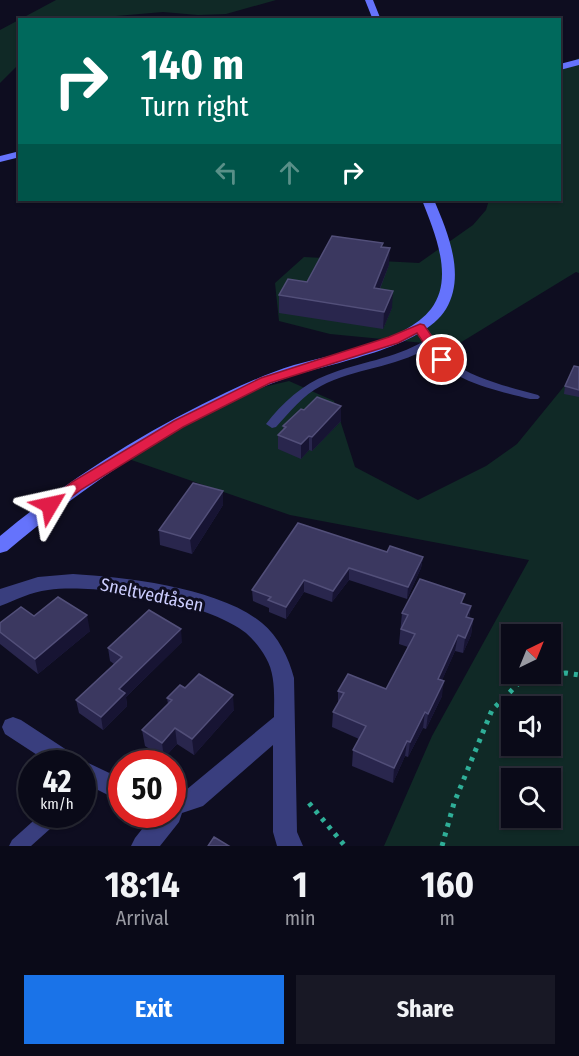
<!DOCTYPE html>
<html lang="en">
<head>
<meta charset="utf-8">
<style>
  :root { --surface:#0a0a18; --page:#181825; --text:#f1f3f6; --muted:#999aa2; --line:#2a2b37; --accent:#1a73e8 }
  body { margin:0; font-family:"Fira Sans Condensed",sans-serif; background:var(--page); color:var(--text); height:100vh; display:flex; flex-direction:column; font-size:22px; white-space:nowrap }
  * { box-sizing:border-box; margin:0 }
  p { font-size:20px; color:var(--muted) }
  .icon { flex:none; width:33px; height:33px; fill:none; stroke:currentColor; stroke-width:2; stroke-linecap:round; stroke-linejoin:round }
  .map { position:relative; height:846px; overflow:hidden }
  .sheet { display:flex; flex-direction:column; background:var(--surface); flex:1 }
  .sheet>* { flex:none }
  .guide { position:absolute; left:18px; top:18px; width:543px; height:183px; border-radius:0px; box-shadow:0 2px 4px #0004,0 0 0 2px var(--line); background:#00695c; color:#fff; overflow:hidden }
  .needle { width:39px; rotate:43deg }
  .tools { position:absolute; left:501px; top:624px; display:grid; gap:12px }
  .tools a { display:grid; place-items:center; width:60px; height:60px; border-radius:0px; background:var(--surface); box-shadow:0 2px 4px #0004,0 0 0 2px var(--line); font-size:30px }
  .speed { position:absolute; left:18px; top:750px; display:flex; gap:12px; font-size:30px; font-weight:700; text-align:center }
  .speed>* { display:grid; place-content:center; width:78px; height:78px; border-radius:50%; background:var(--surface); box-shadow:0 2px 4px #0004,0 0 0 2px var(--line); line-height:1 }
  .speed small { font-size:15px; font-weight:400 }
  .speed .limit { border:9px solid #d22; background:#fff; color:#111 }
  .pin { position:absolute; display:grid; place-items:center; width:51px; height:51px; color:#fff; margin:-26px; border:3px solid #fff; border-radius:50%; box-shadow:0 2px 6px #0007 }
  .me { position:absolute; width:66px; margin:-33px; rotate:54deg; stroke-linejoin:round; filter:drop-shadow(0 0 4px #0008) }
  .turn { display:flex; align-items:center; gap:21px; height:126px; padding:0 24px; font-size:27px }
  .turn .icon { width:78px; height:78px; stroke-width:2.5 }
  .turn b { display:block; font-size:42px; line-height:51px }
  .lanes { display:flex; align-items:center; height:57px; padding:0 24px; background:#0003; justify-content:center; gap:30px; direction:ltr }
  .lanes .off { opacity:.35 }
  .eta { display:flex; justify-content:space-evenly; align-items:center; height:102px; text-align:center }
  .eta b { font-size:36px; font-weight:700; line-height:42px }
  .cta { display:flex; gap:12px; margin-top:auto; padding:12px 24px }
  .cta a { flex:1; height:69px; border-radius:0px; background:var(--accent); color:#fff; font-size:24px; font-weight:700; line-height:69px; text-align:center }
  .cta a+a { background:var(--page); color:var(--text) }
  .map>svg:first-child { display:block }
  .green { fill:#102926; fill-rule:evenodd }
  .lines { fill:none; stroke-linecap:round; stroke-linejoin:round }
  .path { stroke:#2faf98; stroke-width:5; stroke-dasharray:4 6; stroke-linecap:butt }
  .service { fill:#393e7e; fill-rule:evenodd }
  .minor { fill:#393e7e; fill-rule:evenodd }
  .secondary { fill:#6573fc; fill-rule:evenodd }
  .wall { fill:#29264d }
  .shaded-wall { fill:#171433 }
  .building { fill:#3b3860; stroke:#524f79; stroke-width:1.5 }
  .route { fill:#e11d48; stroke:#92132f; stroke-width:1.5 }
  .labels { text-anchor:middle; dominant-baseline:central; stroke-width:6; stroke-linejoin:round; paint-order:stroke }
  .near-street-label { font-size:18px; fill:#cccdfe; stroke:#0e0d20 }
</style>
</head>
<body>
<div class="map">
<svg width="579" height="846" viewBox="0 0 579 846">
  <rect width="100%" height="100%" fill="#0e0d20"/>
  <path class="green" d="M56,0H276L226,14L198,15L163,12L116,16L102,19L20,20L19,64L0,83V30Z
    M579,58V273L576,272L455,346L330,334L279,321L275,283L304,257L419,263L473,225L486,210L489,200H560V67Z
    M579,368V846H384L432,736L529,560L290,515L120,456L247,391L289,381L334,401L355,467L418,500L486,466L517,444ZM512,634H550V674H512ZM512,706H550V746H512ZM512,778H550V818H512Z"/>
  <g class="lines">
    <path class="path" d="M309,803L345,846
      M442,846L454,803L492,710L522,680L566,673L579,675"/>
    <path class="service" d="M420,325C434,330 438,351 450,361C474,379 509,387 538,395L540,397L538,399H530C495,390 447,381 427,348C395,368 355,368 321,386C303,395 290,412 276,427L272,428L266,424C282,403 303,384 327,375C359,362 394,359 424,341L415,328Z
      M95,770L101,773L104,778C100,786 91,793 82,797V778Z
      M41,814H63L60,820L31,846H9L12,840Z"/>
    <path class="minor" d="M73,574C126,577 220,588 262,623C278,636 289,658 294,678L297,832L303,846H277L273,832V745L203,806L182,813L179,822L160,846H131L135,838L154,814H172V795L186,790L274,717C274,698 276,675 266,658C261,649 254,640 246,633C207,602 97,583 48,590C31,592 16,600 0,606V589L38,577Z
      M13,717L21,720L82,760L122,779V802L82,782V764H51L5,734L2,727L5,720Z"/>
    <path class="secondary" d="M365,0H373L381,20H373Z
      M579,59V65L560,70V64Z
      M20,151V157L0,162V156Z
      M422,200H434C448,233 466,275 446,309C423,348 331,363 289,377C195,410 83,486 7,551L0,553V536C68,479 147,430 227,392C249,382 271,372 294,365C334,354 405,342 431,309C455,278 434,231 422,200Z"/>
  </g>
  <path class="wall" d="M383,247L389,265L380,289L392,308L383,329L279,313V295Z
    M579,367V397L564,394L565,386Z
    M341,406V421L312,451L309,450L301,459L278,449V435L283,429V426L304,410Z
    M223,491V505L192,554L160,545L159,530Z
    M387,552L423,557L421,568L407,599L349,580L332,602L304,592L286,619L269,612V608L253,601L252,590Z
    M464,604L471,606L469,618L473,619L471,635L463,653L455,651L442,680V696L426,729L423,728L408,757L405,756L393,783L352,766L353,750L359,739L332,727L333,712L338,704V691L386,689L408,647L399,644L402,613Z
    M34,616L90,631L38,674L0,644V623Z
    M182,642L126,697L127,706L103,730L79,713L76,700L114,664L110,661L108,648Z
    M167,698L234,710L194,755L177,744L164,758L145,746L142,730L168,704Z"/>
  <path class="shaded-wall" d="M390,248L389,265L373,305L374,288Z
    M393,291L392,308L383,329L384,312Z
    M341,406V421L312,451V437Z
    M309,436V450L301,459V444Z
    M223,491V505L192,554L190,539Z
    M423,557L421,568L407,599L408,587Z
    M349,568V580L332,602L333,591Z
    M304,580V592L286,619V607Z
    M471,606L468,621L466,617Z
    M87,615L90,631L38,674L35,659Z
    M473,619L471,635L463,653L465,638Z
    M181,629L182,642L126,697L127,706L103,730L101,717L119,689Z
    M458,635L455,651L436,694L438,679Z
    M444,681L442,696L426,729L428,714Z
    M233,695L234,710L194,755L192,739Z
    M425,712L423,728L408,757L410,742Z
    M175,728L177,744L164,758L162,743Z
    M407,741L405,756L393,783L394,768Z"/>
  <path class="building" d="M332,236L383,243L381,247L390,248L374,288L393,291L384,312L279,295L288,279L307,282Z
    M574,366L579,367V390L565,386Z
    M317,397L341,406L312,437L309,436L301,444L278,435L286,427L283,426L301,409L304,410Z
    M193,483L223,491L190,539L159,530Z
    M298,523L387,552L390,546L423,557L408,587L349,568L333,591L304,580L286,607L268,600L271,597L252,590Z
    M420,579L465,594L461,603L471,606L466,617L473,619L465,638L458,635L438,679L444,681L428,714L425,712L410,742L407,741L394,768L353,750L366,726L333,712L344,693L338,691L348,674L386,689L415,634L401,629L408,615L402,613Z
    M58,597L87,615L35,659L0,632V623L21,607L34,616Z
    M149,610L181,629L119,689L125,693L101,717L76,700L122,657L108,648Z
    M199,674L233,695L192,739L175,728L162,743L142,730L172,700L167,698L180,685L185,688Z
    M214,837L229,846H208Z"/>
  <path class="route" d="M420,324L424,325L448,360L446,363H437L417,333L398,343L270,383L183,427L82,489L55,509H44L42,505L72,482L174,421L261,378L389,337Z"/>
  <g class="labels">
    <g class="near-street-label">
      <text transform="translate(152 595) rotate(12)">Sneltvedtåsen</text>
    </g>
  </g>
</svg>
<div class="tools">
<a><svg class="needle" viewBox="-14 -14 28 28"><path d="M0-13l5 13h-10z" fill="#e53935"/><path d="M0 13l5-13h-10z" fill="#999aa2"/></svg></a>
<a><svg class="icon" aria-label="sound" viewBox="0 0 24 24"><path d="M4 9h4l5-4v14l-5-4H4zM17 9q2 3 0 6"/></svg></a>
<a><svg class="icon" aria-label="search" viewBox="0 0 24 24"><circle cx="10" cy="10" r="6"/><path d="M15 15l6 6"/></svg></a>
</div>
<div class="speed"><div>42<small>km/h</small></div><div class="limit">50</div></div>
<div class="pin" style="left:442px;top:360px;background:#d93025"><svg class="icon" aria-label="arrive" viewBox="0 0 24 24"><path d="M6 21V4h12l-3 4 3 4H6"/></svg></div>
<svg class="me" style="left:50px;top:505px" viewBox="-20 -20 40 40"><path d="M0-17L14 15 0 8-14 15z" fill="#e11d48" stroke="#fff" stroke-width="4"/></svg>
<div class="guide">
<div class="turn"><svg class="icon" aria-label="right" viewBox="0 0 24 24"><path d="M7 20v-9h11M14 6l5 5-5 5"/></svg><div><b>140 m</b>Turn right</div></div>
<div class="lanes"><svg class="icon off" aria-label="left" viewBox="0 0 24 24"><path d="M17 20v-9H6M10 6l-5 5 5 5"/></svg><svg class="icon off" aria-label="ahead" viewBox="0 0 24 24"><path d="M12 20V5M6 11l6-6 6 6"/></svg><svg class="icon" aria-label="right" viewBox="0 0 24 24"><path d="M7 20v-9h11M14 6l5 5-5 5"/></svg></div>
</div>
</div>
<section class="sheet">
<div class="eta">
<div><b>18:14</b><p>Arrival</p></div>
<div><b>1</b><p>min</p></div>
<div><b>160</b><p>m</p></div>
</div>
<div class="cta"><a>Exit</a><a>Share</a></div>
</section>
</body>
</html>
